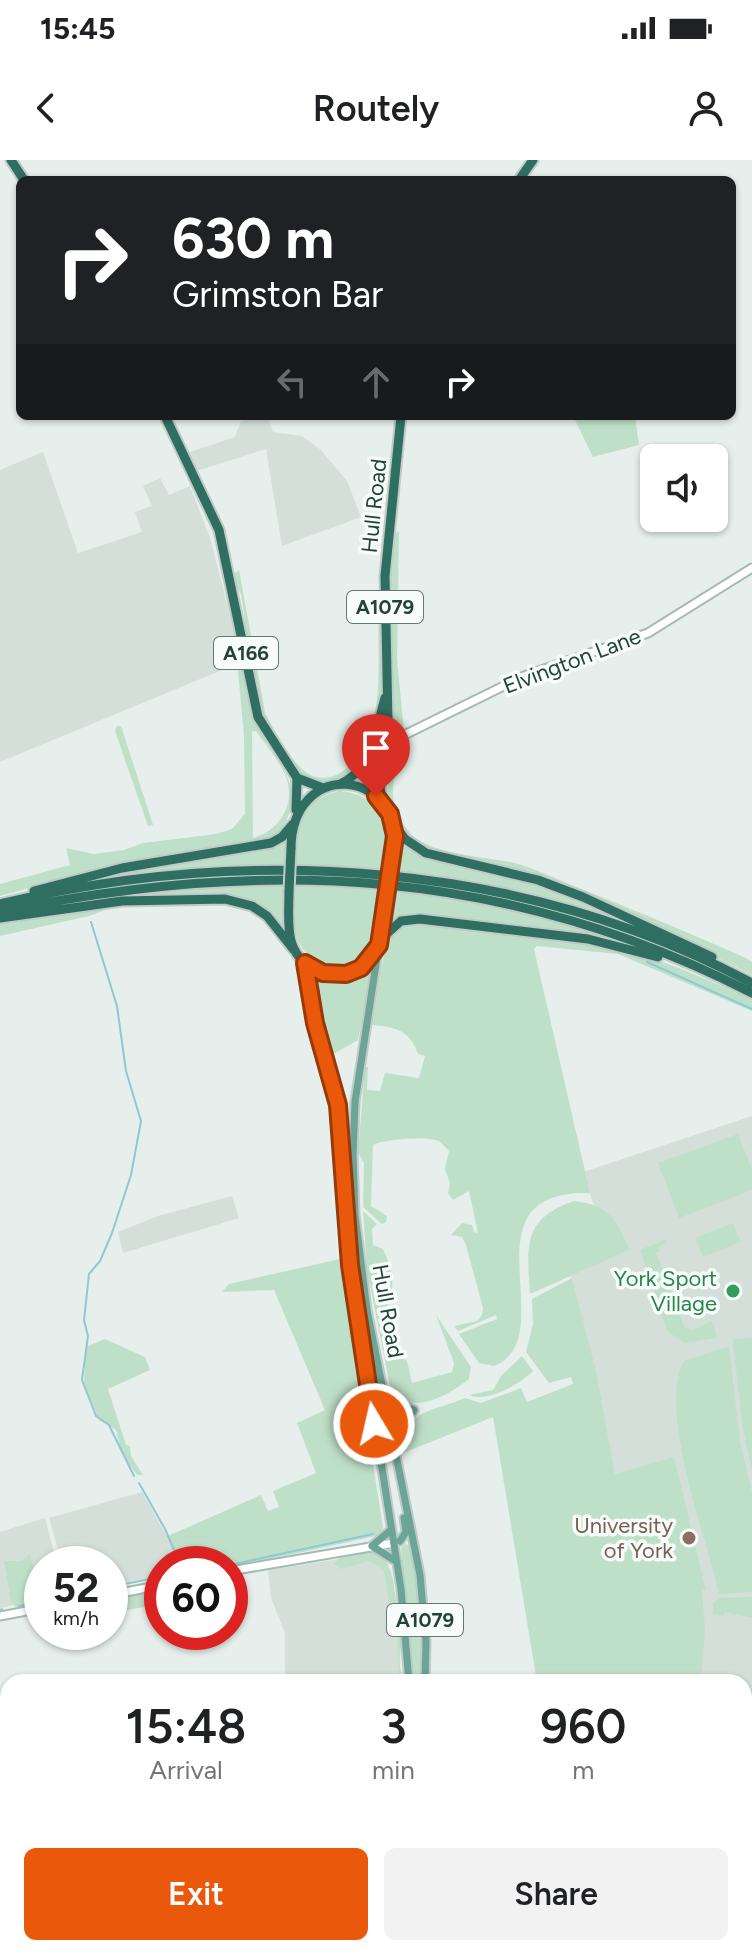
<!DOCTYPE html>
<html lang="en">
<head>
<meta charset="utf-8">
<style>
  :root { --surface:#fff; --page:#f2f2f2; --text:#202124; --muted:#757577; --accent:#ea580c }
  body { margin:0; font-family:Figtree,sans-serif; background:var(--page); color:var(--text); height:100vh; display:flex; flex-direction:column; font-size:30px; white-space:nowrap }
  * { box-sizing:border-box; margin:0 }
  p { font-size:26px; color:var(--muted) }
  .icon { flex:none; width:44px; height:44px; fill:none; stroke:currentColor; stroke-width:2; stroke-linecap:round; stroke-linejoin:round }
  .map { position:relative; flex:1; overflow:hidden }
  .sheet { position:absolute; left:0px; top:1514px; width:752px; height:282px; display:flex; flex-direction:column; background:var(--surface); border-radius:24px 24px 0 0; box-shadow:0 2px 6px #0004 }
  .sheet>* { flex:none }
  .hud { position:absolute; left:16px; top:16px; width:720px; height:244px; border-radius:12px; box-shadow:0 2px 6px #0004; background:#202124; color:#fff; overflow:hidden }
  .tools { position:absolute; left:640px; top:284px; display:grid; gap:16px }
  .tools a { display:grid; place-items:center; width:88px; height:88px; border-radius:12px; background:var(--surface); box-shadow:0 2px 6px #0004; font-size:40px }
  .speed { position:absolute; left:24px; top:1386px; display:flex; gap:16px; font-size:40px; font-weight:700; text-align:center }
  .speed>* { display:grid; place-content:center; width:104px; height:104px; border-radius:50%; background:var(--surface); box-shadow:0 2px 6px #0004; line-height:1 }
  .speed small { font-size:20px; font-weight:400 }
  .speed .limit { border:12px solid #d22; background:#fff; color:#111 }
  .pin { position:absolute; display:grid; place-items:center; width:68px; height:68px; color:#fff; margin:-82px -34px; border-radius:50% 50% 50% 0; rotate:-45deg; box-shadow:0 0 8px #0007 }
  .pin .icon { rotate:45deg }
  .me { position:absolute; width:88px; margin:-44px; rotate:351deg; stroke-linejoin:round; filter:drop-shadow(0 0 6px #0008) }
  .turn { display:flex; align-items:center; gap:28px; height:168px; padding:0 24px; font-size:36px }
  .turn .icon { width:104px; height:104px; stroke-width:2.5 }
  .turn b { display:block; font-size:56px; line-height:68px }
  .lanes { display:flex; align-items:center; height:76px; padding:0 24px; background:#0003; justify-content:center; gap:40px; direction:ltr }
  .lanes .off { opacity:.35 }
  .eta { display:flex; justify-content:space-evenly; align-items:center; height:136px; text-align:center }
  .eta b { font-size:48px; font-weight:600; line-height:56px }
  .cta { display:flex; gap:16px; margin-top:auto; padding:16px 24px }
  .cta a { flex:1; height:92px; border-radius:12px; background:var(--accent); color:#fff; font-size:32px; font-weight:600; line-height:92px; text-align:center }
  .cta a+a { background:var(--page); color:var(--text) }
  .status { display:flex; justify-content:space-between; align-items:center; height:56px; padding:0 40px; background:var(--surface); direction:ltr }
  .status svg { height:22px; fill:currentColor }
  header { display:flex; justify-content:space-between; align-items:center; height:104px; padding:0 24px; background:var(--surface); font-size:36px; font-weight:600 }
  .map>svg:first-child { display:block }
  .built { fill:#d4dfda }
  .green { fill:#bfe0c8; fill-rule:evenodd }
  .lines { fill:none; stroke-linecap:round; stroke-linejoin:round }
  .stream { stroke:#8ec9d4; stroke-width:2 }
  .secondary-casing { stroke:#a4bbb3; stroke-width:11 }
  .primary-casing { stroke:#c2cac8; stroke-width:11 }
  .highway-casing { stroke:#c2cac8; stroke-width:13 }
  .secondary { stroke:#fff; stroke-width:7 }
  .primary { stroke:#6aa596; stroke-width:7 }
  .highway { stroke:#2f6f62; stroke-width:9 }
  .highway-bridge-casing { stroke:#c2cac8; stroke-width:13; stroke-linecap:butt }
  .highway-bridge { stroke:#2f6f62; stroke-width:9 }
  .route-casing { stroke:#983908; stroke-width:20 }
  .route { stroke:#ea580c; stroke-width:14 }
  .leisure-dot { fill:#2e9e5b; stroke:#f7fbf9; stroke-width:3 }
  .education-dot { fill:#8d6e63; stroke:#f7fbf9; stroke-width:3 }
  .labels { text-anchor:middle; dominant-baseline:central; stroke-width:7; stroke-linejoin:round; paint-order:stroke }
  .shield { fill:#f7fbf9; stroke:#637a73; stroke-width:2 }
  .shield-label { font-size:20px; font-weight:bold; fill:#24423a }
  .street-label { font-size:22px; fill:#24423a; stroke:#f7fbf9 }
  .leisure-label { font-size:22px; fill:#27864d; stroke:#f7fbf9; text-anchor:end }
  .education-label { font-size:22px; fill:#785e54; stroke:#f7fbf9; text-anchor:end }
</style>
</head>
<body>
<div class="status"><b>15:45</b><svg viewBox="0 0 49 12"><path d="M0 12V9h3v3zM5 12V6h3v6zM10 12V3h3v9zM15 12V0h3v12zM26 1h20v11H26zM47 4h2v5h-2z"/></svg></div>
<header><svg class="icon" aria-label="back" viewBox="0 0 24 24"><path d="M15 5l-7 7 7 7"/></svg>Routely<svg class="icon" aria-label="person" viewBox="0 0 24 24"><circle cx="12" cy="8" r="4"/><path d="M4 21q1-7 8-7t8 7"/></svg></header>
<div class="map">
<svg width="752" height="1795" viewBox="0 0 752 1795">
  <rect width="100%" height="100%" fill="#e6efeb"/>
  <path class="built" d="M267,256L273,272L302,276L321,290L347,321L361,357L282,386L266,289L196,311L187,293L235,277L241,261Z
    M43,292L78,393L142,372L135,352L152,346L143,326L160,318L169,335L190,326L210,378L234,470L239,503L0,602V310Z
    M752,956V1795H658L661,1788H744V1522H652L597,1214L570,1114L620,1093L593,1043L583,1012Z
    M232,1036L239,1058L123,1093L118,1072L158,1056Z
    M142,1332L175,1391L164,1394L167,1404H162V1415L110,1425V1404H62L49,1358Z
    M45,1358L57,1404H42V1439L0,1448V1372Z
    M373,1394L391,1411L401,1477L399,1522H285V1473L271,1438L268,1410Z"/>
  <path class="green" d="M573,256H635L639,285L593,297Z
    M399,371L397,499L404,571L396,572L392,566L388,439L393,375Z
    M239,410L265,552C272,568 293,604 307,613C340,633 369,587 374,561C381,523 378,482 378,443C381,493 397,619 324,624C303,625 274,583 266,566C245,524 249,477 241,434L235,426V413Z
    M235,479C247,504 245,531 254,557C269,603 319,626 274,678L103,708L0,736V724L70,705L66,688L94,694L124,690L143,683L216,674L232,669L245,654L244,576ZM252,571H256C266,586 281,602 287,620C295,647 278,671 253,678Z
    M117,566H121L153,665L148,666L115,571Z
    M409,579C393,613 382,641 411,674C429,694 488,697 515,703C540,710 565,723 589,732C642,753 694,775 746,798L752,802V815L643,761L558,724L511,709L425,689L406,675L387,634L393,590L395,585Z
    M340,631C390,637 390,671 386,711L296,706C295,671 300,638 340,631Z
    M400,678L423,695L533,721L644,767L643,770L396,713Z
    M286,679L285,706L198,708L77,724L108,714Z
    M285,722V768L246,740L90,741L87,738L163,727Z
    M296,722L383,727C381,745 381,766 373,782C356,815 309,814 297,777C291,760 296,740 296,722Z
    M394,729L523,752L636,787L428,756L401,755L387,765L389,741Z
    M116,746L89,756L0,776V762Z
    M412,763L437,766L449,763C512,771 576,777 637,794C677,805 714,823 752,839V851L618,794L537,786L534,789L590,1033C459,1029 565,1178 494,1206L479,1203L459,1174L497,1159L496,1155L458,1171L454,1166L477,1161L482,1155L483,1148L466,1085L462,1077L451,1075L462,1063L472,1065L474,1072L478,1073L469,1031L453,1040L448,1033L450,1023L445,1009L449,991C446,988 442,983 439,981C428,976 383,979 373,985L371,1046L387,1056L386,1062L382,1064L363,1047L364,1003L358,993L365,907H368L367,930L380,931L385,913L419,918L425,896L418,894C410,870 395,867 372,865C380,832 377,794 398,766Z
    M371,802L369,829L358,880L328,897L317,857L311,811L334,817Z
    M351,962C349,1060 365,1152 384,1248L381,1252L376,1251L354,1117L345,1002L349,1000L348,964Z
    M738,974L752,1009V1030L679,1058L658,1003Z
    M574,1041C607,1044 619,1061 629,1090L530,1134C527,1086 522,1059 574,1041Z
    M363,1051L377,1064L372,1069L373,1085L383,1089C393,1110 397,1130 384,1152L396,1192L407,1201L412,1223L452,1212L454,1203L436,1155L471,1207L469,1219C447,1236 417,1253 392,1236L367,1110Z
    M733,1063L741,1082L703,1097L695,1078Z
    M666,1079L667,1083L658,1087L660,1091L656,1093L685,1168L689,1167L691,1171L711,1161L717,1175L715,1178L684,1183L667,1171L640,1090Z
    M340,1099L383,1367L380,1375L230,1408V1404H167L164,1394L175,1391L168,1376L261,1335L268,1351L279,1347L273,1331L316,1313L297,1263L325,1250L274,1130L222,1132L229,1124Z
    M572,1118L597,1214L615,1314L674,1297L706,1430L702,1431L705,1469L701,1522H537L493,1257L403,1293C399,1251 432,1252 465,1238L481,1243L521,1228L527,1242L573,1224L571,1217L549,1223L526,1192L533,1164L532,1139Z
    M752,1178V1312L743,1269L733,1185L734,1179Z
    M105,1179L145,1197L150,1210L108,1229L126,1285L130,1286L131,1296L143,1315H137L122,1294L116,1270L99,1260L84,1225L86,1187Z
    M729,1186L740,1281L752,1333V1432L719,1434C707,1379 657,1250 684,1201Z
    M522,1196L533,1211C519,1225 487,1243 469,1235L493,1230L501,1216Z
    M406,1384L411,1387C420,1432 423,1476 421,1522H411L401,1388Z
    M372,1392L386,1399L393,1420L401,1477L399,1501L403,1522L399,1521L397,1471H393L384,1410L369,1401L341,1409L334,1404L339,1398Z
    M30,1394L42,1445L15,1447L11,1441L4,1401H21Z
    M162,1429V1444L110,1453V1440Z
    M752,1437V1458L725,1452L724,1456L713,1454V1443L719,1438Z"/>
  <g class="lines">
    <path class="stream" d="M91,762L117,846L126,911L141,961L131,1015L112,1073L100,1101L89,1114L84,1160L88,1176L82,1220L96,1256L109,1265L134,1316
      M647,802L752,849
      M139,1323L165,1369L180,1404
      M230,1405L373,1374
      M110,1427L149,1419
      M19,1446L42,1441
      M0,1450L2,1449"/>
    <defs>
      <path id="secondary" d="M358,614L386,584L524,516L648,473L752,408
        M230,1411L394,1383
        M110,1435L162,1425
        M0,1456L42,1448
        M647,1788L648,1795"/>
      <path id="primary" d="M378,791L355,942L353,995L355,1055L367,1150L420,1415L426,1482L425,1522
        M305,803L315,863L338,945L350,1105L401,1429L409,1522
        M385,1232L397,1244L414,1250
        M382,1257L384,1298
        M393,1276L414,1250
        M400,1381L406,1372L404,1358
        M372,1386L397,1402
        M372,1386L391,1370
        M340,1795L343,1788
        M353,1795L356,1788"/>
      <path id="highway" d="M11,0L24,20
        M519,20L533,0
        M165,256L219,370L258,557L297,618L323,628
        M340,624C375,608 375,571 385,538
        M382,641L380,626L388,562L385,416L401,256
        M296,650L297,618
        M393,663L405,679L426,693L538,720L583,737L712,797
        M291,689C291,599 403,605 393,694
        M34,731L122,708L271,683L282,677L293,664
        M289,731C289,747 287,765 291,781C302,819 351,826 374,795C385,780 384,759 387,741
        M0,744C249,684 523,701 752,823
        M0,752C264,696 508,708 752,833
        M0,758L122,741L225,739L252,746L267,756L294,790
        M381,779L401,761L420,759L588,779L658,797"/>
    </defs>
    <use href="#secondary" class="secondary-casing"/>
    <use href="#primary" class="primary-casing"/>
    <use href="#highway" class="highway-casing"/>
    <use href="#secondary" class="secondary"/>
    <use href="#primary" class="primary"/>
    <use href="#highway" class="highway"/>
    <defs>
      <path id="highway-bridge" d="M289,731L291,689
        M387,741L393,694"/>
    </defs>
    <use href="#highway-bridge" class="highway-bridge-casing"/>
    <use href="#highway-bridge" class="highway-bridge"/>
  </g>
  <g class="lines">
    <defs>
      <path id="route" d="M374,1264L350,1105L338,945L315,863L305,803L323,813L346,814L361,808L379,785L395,676L390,654L376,636"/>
    </defs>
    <use href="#route" class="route-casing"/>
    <use href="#route" class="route"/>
  </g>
  <circle class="leisure-dot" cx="733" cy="1131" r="8"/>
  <circle class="education-dot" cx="689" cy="1378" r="8"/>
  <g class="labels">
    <g class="shield">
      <rect x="347" y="431" width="76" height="32" rx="6"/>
      <rect x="214" y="477" width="64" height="32" rx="6"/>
      <rect x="387" y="1444" width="76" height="32" rx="6"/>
    </g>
    <g class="shield-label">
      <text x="385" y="447">A1079</text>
      <text x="246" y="493">A166</text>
      <text x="425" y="1460">A1079</text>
    </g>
    <g class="street-label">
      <text transform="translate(374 346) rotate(-84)">Hull Road</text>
      <text transform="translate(572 501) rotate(-21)">Elvington Lane</text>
      <text transform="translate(388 1151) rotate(80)">Hull Road</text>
    </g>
    <g class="leisure-label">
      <text x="717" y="1118">York Sport<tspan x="717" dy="25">Village</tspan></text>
    </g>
    <g class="education-label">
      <text x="673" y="1365">University<tspan x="673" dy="25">of York</tspan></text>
    </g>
  </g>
</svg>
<div class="tools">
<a><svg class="icon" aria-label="sound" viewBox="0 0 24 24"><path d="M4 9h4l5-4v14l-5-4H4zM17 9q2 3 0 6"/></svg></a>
</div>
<div class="speed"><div>52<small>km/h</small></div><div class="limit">60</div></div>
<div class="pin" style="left:376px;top:636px;background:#d93025"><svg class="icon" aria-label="arrive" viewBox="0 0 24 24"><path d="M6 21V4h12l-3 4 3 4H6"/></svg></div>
<svg class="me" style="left:374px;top:1264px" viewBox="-20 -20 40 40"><circle r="17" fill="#ea580c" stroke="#fff" stroke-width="3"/><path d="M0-11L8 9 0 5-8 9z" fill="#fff"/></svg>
<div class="hud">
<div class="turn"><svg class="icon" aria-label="right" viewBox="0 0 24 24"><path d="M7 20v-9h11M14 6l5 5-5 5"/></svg><div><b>630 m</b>Grimston Bar</div></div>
<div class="lanes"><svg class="icon off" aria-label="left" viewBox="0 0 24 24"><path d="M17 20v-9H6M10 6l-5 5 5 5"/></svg><svg class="icon off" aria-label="ahead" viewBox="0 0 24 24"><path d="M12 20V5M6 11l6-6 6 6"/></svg><svg class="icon" aria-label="right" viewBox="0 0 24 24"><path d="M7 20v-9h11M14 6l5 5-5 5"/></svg></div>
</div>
<section class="sheet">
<div class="eta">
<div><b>15:48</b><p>Arrival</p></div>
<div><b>3</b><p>min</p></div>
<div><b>960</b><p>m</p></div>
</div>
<div class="cta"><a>Exit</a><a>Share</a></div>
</section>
</div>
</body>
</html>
